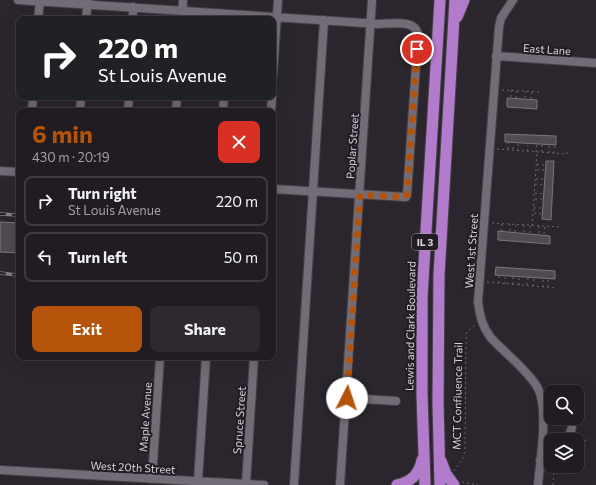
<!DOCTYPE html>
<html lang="en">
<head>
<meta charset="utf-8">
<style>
  :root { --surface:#201c22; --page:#2d292f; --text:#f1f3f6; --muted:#a2a1a5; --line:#3d3a40; --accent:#b45309 }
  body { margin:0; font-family:Commissioner,sans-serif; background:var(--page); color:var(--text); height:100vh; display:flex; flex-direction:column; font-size:15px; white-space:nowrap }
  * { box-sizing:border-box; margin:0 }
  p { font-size:13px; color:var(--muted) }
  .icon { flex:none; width:22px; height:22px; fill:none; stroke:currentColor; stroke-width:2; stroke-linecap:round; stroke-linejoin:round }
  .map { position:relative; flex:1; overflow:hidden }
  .side { position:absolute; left:16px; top:108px; width:260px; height:252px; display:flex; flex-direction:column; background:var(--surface); border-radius:8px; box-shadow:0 4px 16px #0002,0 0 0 1px var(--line) }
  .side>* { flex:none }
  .hud { position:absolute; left:16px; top:16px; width:260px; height:84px; border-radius:8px; box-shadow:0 4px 16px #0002,0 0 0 1px var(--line); background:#202124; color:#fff; overflow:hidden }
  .buttons { position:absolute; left:544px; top:385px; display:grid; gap:8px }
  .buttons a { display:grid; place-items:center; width:40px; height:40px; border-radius:8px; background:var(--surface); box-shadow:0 4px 16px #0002,0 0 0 1px var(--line); font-size:20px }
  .pin { position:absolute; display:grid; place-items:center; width:34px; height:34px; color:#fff; margin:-17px; border:2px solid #fff; border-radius:50%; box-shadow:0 1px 4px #0007 }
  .me { position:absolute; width:44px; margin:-22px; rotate:4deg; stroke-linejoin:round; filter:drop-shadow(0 0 3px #0008) }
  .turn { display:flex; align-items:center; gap:14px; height:84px; padding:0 16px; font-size:18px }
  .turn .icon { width:52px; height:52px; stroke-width:2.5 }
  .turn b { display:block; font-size:28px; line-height:34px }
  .round { display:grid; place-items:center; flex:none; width:42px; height:42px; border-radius:8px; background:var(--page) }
  .summary { display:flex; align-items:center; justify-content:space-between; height:68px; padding:0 16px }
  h1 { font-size:24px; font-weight:700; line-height:30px; color:var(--accent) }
  .action { display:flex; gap:8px; margin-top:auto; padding:8px 16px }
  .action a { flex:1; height:46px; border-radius:8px; background:var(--accent); color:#fff; font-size:16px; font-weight:700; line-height:46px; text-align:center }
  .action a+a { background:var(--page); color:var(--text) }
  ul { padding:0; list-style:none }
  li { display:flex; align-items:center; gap:12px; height:50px; margin:0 8px 6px; padding:0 8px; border:2px solid var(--line); border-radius:8px }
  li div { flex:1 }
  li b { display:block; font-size:15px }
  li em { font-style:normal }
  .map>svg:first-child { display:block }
  .building { fill:#504a53; stroke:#7c757f }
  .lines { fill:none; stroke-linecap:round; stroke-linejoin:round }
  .minor-casing { stroke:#464248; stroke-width:10 }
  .highway-casing { stroke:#464248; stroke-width:13 }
  .path { stroke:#6d6970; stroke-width:1; stroke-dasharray:2 3; stroke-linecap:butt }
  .minor { stroke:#726c76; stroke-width:8 }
  .highway { stroke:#b27bcb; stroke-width:11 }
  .rail-casing { stroke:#848087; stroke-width:3.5 }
  .rail { stroke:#221c24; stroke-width:2; stroke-dasharray:6; stroke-linecap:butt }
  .route { stroke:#b45309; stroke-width:7; stroke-dasharray:0 12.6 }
  .labels { text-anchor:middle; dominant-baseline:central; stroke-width:4; stroke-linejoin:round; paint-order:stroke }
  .shield { fill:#221c24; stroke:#a09ca2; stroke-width:1 }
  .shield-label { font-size:10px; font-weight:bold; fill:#d6d3d8 }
  .street-label { font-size:11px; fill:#d6d3d8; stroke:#221c24 }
</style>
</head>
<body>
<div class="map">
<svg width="596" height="485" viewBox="0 0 596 485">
  <rect width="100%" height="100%" fill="#2b262e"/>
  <path class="building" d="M507,98L537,100V109L507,107Z
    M505,134L556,136V145L505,142Z
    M546,161H554L551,220L542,219Z
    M0,222L19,223V253L0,252Z
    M498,231L550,236V244L498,240Z
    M496,267L555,271V279L495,275Z"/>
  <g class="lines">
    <defs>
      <path id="minor" d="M18,0L379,24C391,24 418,18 418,37L407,195L406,197L273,189
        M513,0L501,18L499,27L478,302C480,316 482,326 491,338C505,353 525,368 536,385C550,405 540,460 538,485
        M38,19L40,1
        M86,19L88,0
        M133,19V7
        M182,19L183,0
        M496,56L596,63
        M273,75L278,0
        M32,111L33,97
        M80,111L81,97
        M128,111L129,97
        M176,111L177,97
        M223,111L224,97
        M271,111L272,97
        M0,171L19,172
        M347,398L396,401
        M564,440C571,434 574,427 571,418
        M540,460L551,451
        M0,470L264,485
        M152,479L160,357
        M198,481L206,357
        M246,484L254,357
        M294,485L324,20
        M340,485L372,0"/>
      <path id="highway" d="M457,17L464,0
        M441,461L446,474L454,485
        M397,485C411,482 419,475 422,460
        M425,485L422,394V297L440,0
        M440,485L438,402L439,275L455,0"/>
    </defs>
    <use href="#minor" class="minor-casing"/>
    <use href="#highway" class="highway-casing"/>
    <path class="path" d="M502,90L542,92
      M511,97V90
      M516,98L517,91
      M525,98L526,91
      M531,99L532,92
      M518,144V151
      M497,149L567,154V152
      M508,149V143
      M513,149V144
      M527,151L528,145
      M536,152L537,145
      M542,152V145
      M549,153V146
      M554,153L555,146
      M537,164L544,165
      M537,170H544
      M536,179H543
      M535,184L543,185
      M535,193L543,194
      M535,199H542
      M534,208H543
      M534,213L542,214
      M492,223L561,227
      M532,226L537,153
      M502,231V224
      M510,231V224
      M515,232L516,224
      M524,232V225
      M530,233V226
      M539,233V226
      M544,234L545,226
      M487,282L556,288
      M499,283V276
      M505,284V276
      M513,284V277
      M519,285V278
      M527,285L528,278
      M533,286L534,279
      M543,287V279
      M548,287V280
      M577,448L586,440
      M454,471L463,458L465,450L466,341L467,332L475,325
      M462,482L478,485
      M553,485L554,469L556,466"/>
    <use href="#minor" class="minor"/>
    <use href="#highway" class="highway"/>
    <defs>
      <path id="rail" d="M0,214L18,215
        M0,273L17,275"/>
    </defs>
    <use href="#rail" class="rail-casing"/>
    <use href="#rail" class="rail"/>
  </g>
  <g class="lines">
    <path class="route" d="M347,398L360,195L406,197L407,195L417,49"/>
  </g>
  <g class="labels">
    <rect class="shield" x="412" y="234" width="26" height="16" rx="3"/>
    <g class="shield-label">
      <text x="425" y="242">IL 3</text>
    </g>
    <g class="street-label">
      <text transform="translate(547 49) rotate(4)">East Lane</text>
      <text transform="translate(352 146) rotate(-86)">Poplar Street</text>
      <text transform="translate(471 251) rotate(-86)">West 1st Street</text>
      <text transform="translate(410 326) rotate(-89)">Lewis and Clark Boulevard</text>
      <text transform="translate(457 396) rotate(-89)">MCT Confluence Trail</text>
      <text transform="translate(145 417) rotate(-86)">Maple Avenue</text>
      <text transform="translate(239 420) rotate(-86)">Spruce Street</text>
      <text transform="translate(133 467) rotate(3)">West 20th Street</text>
    </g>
  </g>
</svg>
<div class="buttons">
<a><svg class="icon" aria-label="search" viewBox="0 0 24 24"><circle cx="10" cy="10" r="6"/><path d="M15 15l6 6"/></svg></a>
<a><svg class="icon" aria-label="layers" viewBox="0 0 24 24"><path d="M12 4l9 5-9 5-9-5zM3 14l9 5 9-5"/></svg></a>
</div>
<div class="pin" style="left:417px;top:49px;background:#d93025"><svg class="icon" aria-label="arrive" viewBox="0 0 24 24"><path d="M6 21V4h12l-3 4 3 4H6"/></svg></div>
<svg class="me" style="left:347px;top:398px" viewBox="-20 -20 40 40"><circle r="19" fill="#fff"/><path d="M0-13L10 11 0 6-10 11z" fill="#b45309"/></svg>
<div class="hud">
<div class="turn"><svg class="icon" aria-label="right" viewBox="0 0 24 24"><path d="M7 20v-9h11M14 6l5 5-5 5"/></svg><div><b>220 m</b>St Louis Avenue</div></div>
</div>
<section class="side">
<div class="summary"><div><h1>6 min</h1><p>430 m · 20:19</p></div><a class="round" style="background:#d93025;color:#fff"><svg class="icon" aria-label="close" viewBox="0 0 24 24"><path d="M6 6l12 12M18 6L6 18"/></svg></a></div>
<ul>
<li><svg class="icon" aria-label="right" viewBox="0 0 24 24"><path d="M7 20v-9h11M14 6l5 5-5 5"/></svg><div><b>Turn right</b><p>St Louis Avenue</p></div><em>220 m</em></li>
<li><svg class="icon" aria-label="left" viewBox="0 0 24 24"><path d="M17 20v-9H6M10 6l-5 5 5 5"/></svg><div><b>Turn left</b></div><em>50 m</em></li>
</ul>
<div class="action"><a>Exit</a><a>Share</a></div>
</section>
</div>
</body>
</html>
